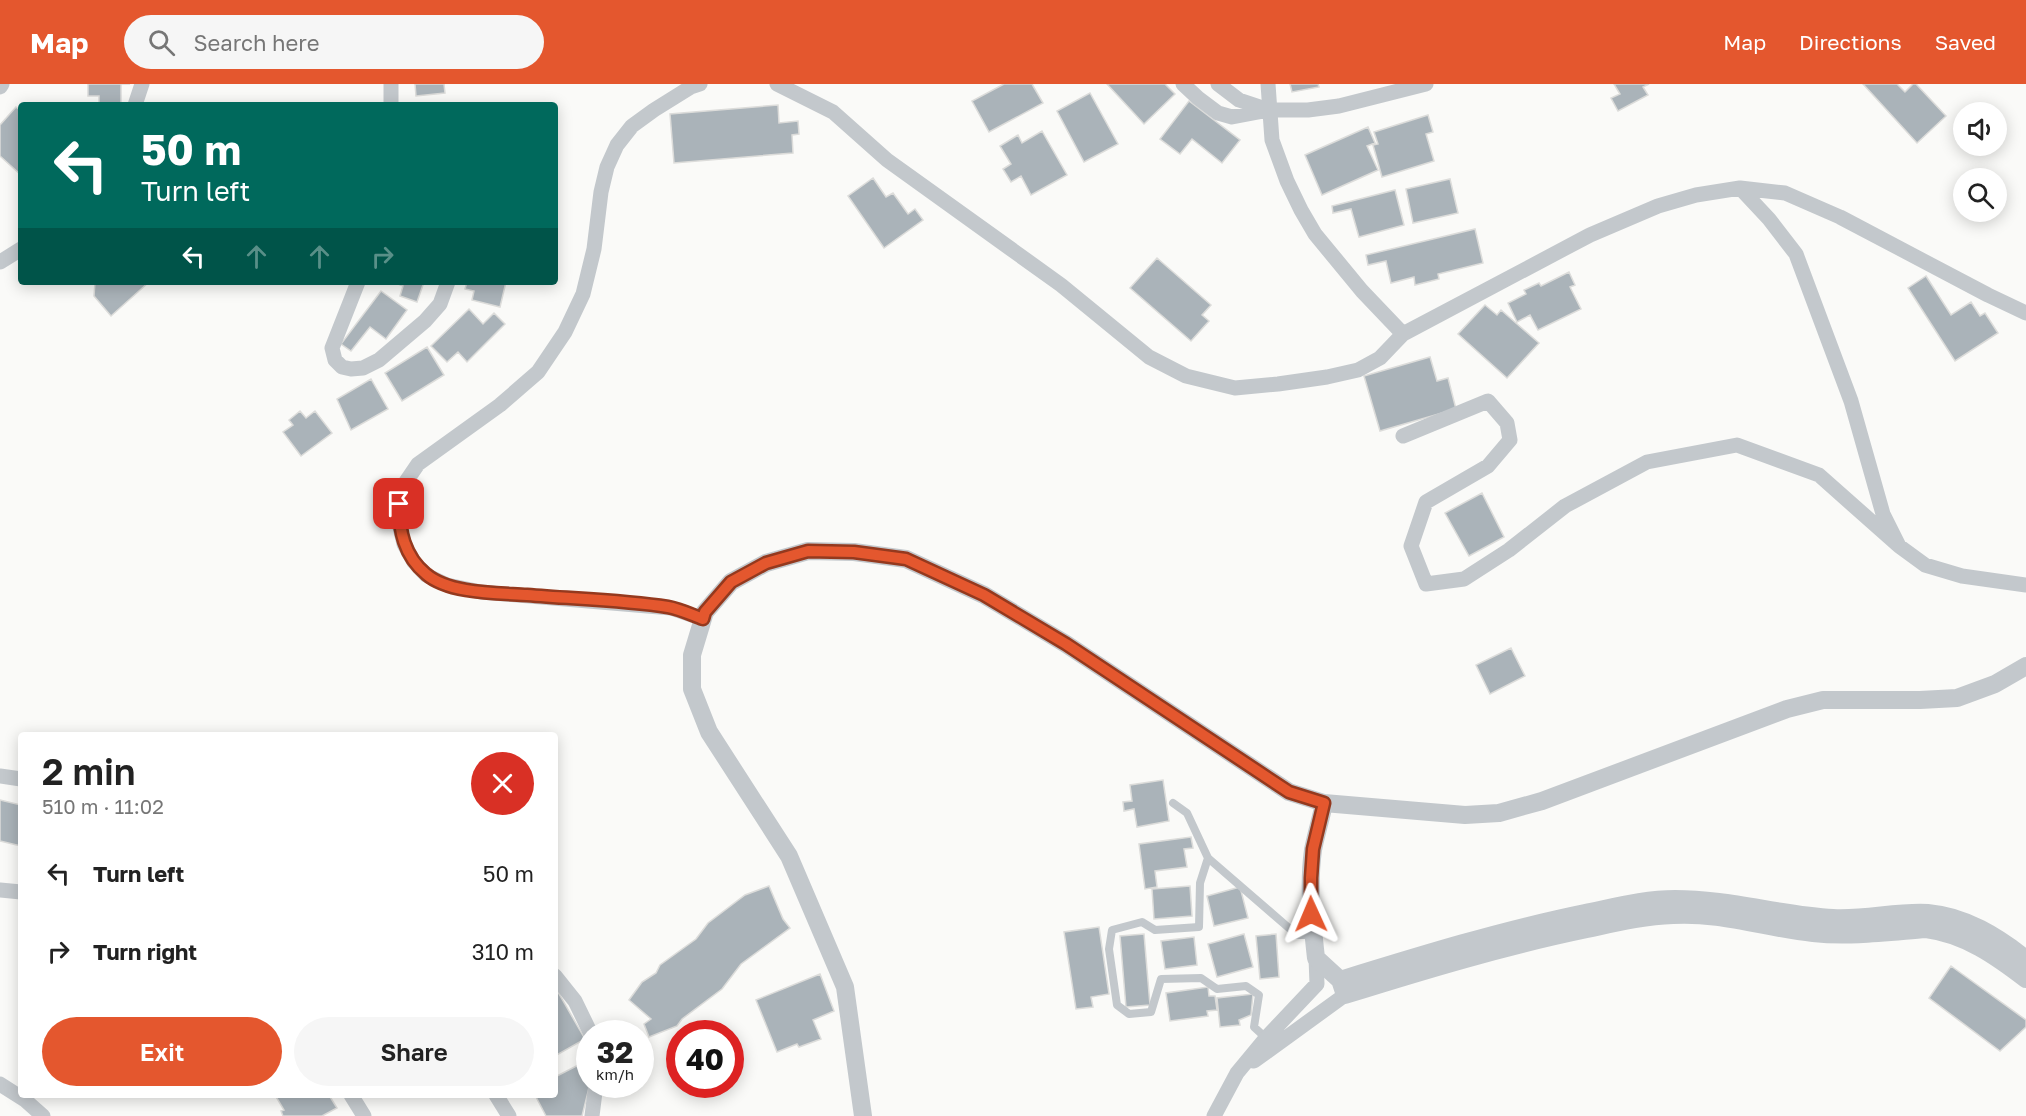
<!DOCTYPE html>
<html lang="en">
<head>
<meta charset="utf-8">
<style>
  :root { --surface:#fff; --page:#f6f6f6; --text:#222; --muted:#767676; --accent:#e4572e }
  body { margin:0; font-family:"Golos Text",sans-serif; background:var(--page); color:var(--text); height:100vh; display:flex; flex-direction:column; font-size:22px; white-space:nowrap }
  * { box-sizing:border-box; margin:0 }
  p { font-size:20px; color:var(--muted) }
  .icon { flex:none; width:33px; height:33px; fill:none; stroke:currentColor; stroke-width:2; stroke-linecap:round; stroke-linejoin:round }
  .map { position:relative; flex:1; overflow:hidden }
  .side { position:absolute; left:18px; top:648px; width:540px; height:366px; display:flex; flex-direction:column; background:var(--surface); border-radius:6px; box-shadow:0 3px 15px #0003 }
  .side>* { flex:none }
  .hud { position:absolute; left:18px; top:18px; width:540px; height:183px; border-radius:6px; box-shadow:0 3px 15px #0003; background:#00695c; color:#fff; overflow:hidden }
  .controls { position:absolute; left:1953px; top:18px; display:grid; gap:12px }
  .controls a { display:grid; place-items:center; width:54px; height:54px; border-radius:50%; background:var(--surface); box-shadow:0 3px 15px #0003; font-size:30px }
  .speed { position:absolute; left:576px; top:936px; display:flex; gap:12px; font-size:30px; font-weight:700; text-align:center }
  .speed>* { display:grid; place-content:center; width:78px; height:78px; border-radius:50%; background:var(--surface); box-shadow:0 3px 15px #0003; line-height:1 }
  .speed small { font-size:15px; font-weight:400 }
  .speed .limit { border:9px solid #d22; background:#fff; color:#111 }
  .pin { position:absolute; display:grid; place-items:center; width:51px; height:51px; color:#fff; margin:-26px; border-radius:12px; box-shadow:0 3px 9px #0006 }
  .me { position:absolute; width:66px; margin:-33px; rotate:359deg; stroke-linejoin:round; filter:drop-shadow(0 0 4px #0008) }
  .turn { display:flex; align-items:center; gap:21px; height:126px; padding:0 24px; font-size:27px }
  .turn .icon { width:78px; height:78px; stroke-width:2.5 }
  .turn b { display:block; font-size:42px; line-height:51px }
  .lanes { display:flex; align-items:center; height:57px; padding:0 24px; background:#0003; justify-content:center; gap:30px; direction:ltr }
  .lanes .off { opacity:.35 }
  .round { display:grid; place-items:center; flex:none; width:63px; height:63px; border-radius:32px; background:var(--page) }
  .overview { display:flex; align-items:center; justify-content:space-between; height:102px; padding:0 24px }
  h1 { font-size:36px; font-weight:600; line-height:45px }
  .action { display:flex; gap:12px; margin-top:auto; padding:12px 24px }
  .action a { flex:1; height:69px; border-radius:36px; background:var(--accent); color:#fff; font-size:24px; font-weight:600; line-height:69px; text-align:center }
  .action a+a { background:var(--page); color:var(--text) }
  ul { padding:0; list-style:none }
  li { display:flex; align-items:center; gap:18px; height:78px; padding:0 24px }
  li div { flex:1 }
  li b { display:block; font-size:22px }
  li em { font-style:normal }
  header { display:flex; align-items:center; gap:36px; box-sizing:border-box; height:84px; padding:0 30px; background:var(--accent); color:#fff }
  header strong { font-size:28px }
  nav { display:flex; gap:33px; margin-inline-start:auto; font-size:21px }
  .search { width:420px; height:54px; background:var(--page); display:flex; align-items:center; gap:15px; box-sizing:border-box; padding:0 21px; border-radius:33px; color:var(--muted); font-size:22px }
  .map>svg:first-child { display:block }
  .building { fill:#aab3b9; stroke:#dcdcda; stroke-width:1.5 }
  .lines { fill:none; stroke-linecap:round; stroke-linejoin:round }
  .service { stroke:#c3c8cc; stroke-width:8 }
  .minor { stroke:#c3c8cc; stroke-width:15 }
  .tertiary { stroke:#c3c8cc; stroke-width:18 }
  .route-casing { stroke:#94391e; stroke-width:15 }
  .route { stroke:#e4572e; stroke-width:10 }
</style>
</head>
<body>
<header>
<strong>Map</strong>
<div class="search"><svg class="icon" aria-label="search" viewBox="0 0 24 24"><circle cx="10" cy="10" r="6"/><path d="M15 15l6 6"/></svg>Search here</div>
<nav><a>Map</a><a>Directions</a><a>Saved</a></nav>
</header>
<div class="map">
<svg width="2026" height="1032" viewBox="0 0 2026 1032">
  <rect width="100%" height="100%" fill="#fafaf8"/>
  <path class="building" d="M88,0H130H121V21H99V12H88Z
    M415,0H444L445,9L416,12Z
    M1004,0H1032L1043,19L989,48L972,17Z
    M1107,0H1165L1175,10L1144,40Z
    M1290,0H1318L1319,3L1292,8Z
    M1614,0H1649L1643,3L1648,11L1618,27L1611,14L1620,10Z
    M1863,0H1897L1905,8L1913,0H1916L1946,32L1917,59Z
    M1090,9L1118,60L1084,78L1057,27Z
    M1189,17L1240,56L1222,79L1192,55L1180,70L1160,55Z
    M778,21L779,39L798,37L799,50L792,51L793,69L674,79L670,30Z
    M16,23L21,27V91L0,72V41Z
    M1428,31L1433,48L1426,50L1434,77L1382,93L1373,61L1378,60L1374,48Z
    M1368,43L1375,59L1367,62L1378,86L1322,111L1305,71Z
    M1042,47L1067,91L1031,111L1021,92L1011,98L1003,85L1011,80L1000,62L1018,51L1022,59Z
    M873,94L886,113L893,109L908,130L915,125L923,136L884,164L848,112Z
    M1450,95L1458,129L1413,139L1406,105Z
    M1395,106L1404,141L1359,153L1351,125L1333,129L1332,122Z
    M1475,145L1483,179L1438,190L1439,195L1415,201L1414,193L1391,199L1386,177L1368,181L1366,171Z
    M1157,174L1211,221L1202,231L1209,237L1191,257L1130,204Z
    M1569,188L1575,201L1570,203L1581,225L1538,246L1530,231L1517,238L1508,219L1526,210L1524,206L1539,199L1541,202Z
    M1926,192L1951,231L1971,218L1980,232L1985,229L1998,249L1955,277L1908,204Z
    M149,198L111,232L94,212L95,198Z
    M393,198H424L417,218L400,212L403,202Z
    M467,198H506L500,223L472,216L474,207L465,205Z
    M381,207L407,226L386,255L370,243L351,267L341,260Z
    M1485,221L1497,231L1501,226L1539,259L1507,294L1458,250Z
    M469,225L483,240L494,229L505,240L467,278L458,268L447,278L431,262Z
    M427,263L444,291L402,317L385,289Z
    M1430,273L1437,297L1448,294L1456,325L1380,347L1364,292Z
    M371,295L388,325L351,346L337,315Z
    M300,327L306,334L315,327L332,349L301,372L283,348L293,341L289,336Z
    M1482,409L1504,453L1469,472L1445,429Z
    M1511,564L1525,592L1490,610L1476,581Z
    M1163,696L1169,737L1137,743L1134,725L1124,727L1123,718L1132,717L1130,701Z
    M0,716L21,721V762L0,757Z
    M1191,753L1193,764L1184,765L1187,783L1155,787L1157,803L1145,805L1139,760Z
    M769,802L783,835L790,844L741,880L722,905L682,935L677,942L649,953L644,940L651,935L629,916L642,898L656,889L660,881L696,855L708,839L745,811Z
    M1190,802L1192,832L1154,835L1152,805Z
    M1240,803L1248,834L1214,842L1207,812Z
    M1099,843L1109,910L1091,913L1093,923L1076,925L1064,848Z
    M1144,850L1150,921L1126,923L1120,852Z
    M1244,850L1253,883L1217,893L1208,860Z
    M1276,850L1279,893L1260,895L1256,852Z
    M1194,853L1197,881L1165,885L1161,857Z
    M1951,882L2026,936V943L2000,967L1929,914Z
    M820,890L834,927L813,936L821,955L799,963L797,960L777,968L756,916Z
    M555,903L585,955L555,972Z
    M1208,903L1209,912H1215L1217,926L1207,927L1208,932L1170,937L1166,909Z
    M1253,910L1251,931L1239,936L1240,941L1220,943L1217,914Z
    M586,977L590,984V1000L582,1032H546L535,1011H555V993Z
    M275,1011H329L337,1024L322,1032H283L281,1027L284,1026Z"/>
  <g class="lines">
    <path class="service" d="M1173,719L1187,729L1208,774L1297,851H1312
      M1208,774L1200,799L1199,843L1155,846L1142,838L1112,846L1109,865L1117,921L1129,930L1151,928L1161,895L1201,894L1217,905L1246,902L1259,911L1254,943L1266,954"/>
    <path class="minor" d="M700,0L691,3L654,26L632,42L617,61L607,83L601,108L594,165L583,210L565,248L538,288L500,321L418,380L403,402L399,420V439L404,460L414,478L426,491L447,501L481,508L671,524L703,535
      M777,0L833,28L887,76L1061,201L1149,273L1186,292L1235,304L1278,300L1327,293L1358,286L1380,274L1403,250L1590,151L1658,122L1696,111L1740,104L1785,109L1840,133L1988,211L2026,229
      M1183,0L1198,14L1218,29L1232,33L1269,26H1308L1339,22L1426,0
      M1218,0L1239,16L1269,26
      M1268,0L1272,56L1287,97L1301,126L1315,150L1362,207L1403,250
      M0,3L2,0
      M135,21L142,0
      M391,21V0
      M1740,104L1769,135L1796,170L1851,317L1883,430L1899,462L1925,481L1962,492L2026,501
      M0,178L21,165
      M358,198L332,264L335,276L342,283L351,285L363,284L379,276L425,237L440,220L448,198
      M1403,352L1488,317L1507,339L1510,356L1488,382L1426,418L1411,462L1426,500L1464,495L1509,466L1565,422L1647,378L1737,361L1819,391L1899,462
      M0,692L21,695
      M0,806L21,808
      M555,892L575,917L591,950
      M1254,977L1345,911
      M0,1000L25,1016L43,1032
      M351,1011L364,1032
      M496,1011L509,1032
      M592,1032L596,1000
      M1214,1032L1237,989L1266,954L1317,900L1316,874"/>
    <path class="tertiary" d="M1324,719C1321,735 1316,750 1313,766C1308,802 1312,838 1316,874L1340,896L1345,911C1425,886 1505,862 1587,845C1615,839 1644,832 1673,831C1719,828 1766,844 1813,849C1850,853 1888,848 1926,845C1965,850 1996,872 2026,895
      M1340,896C1421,871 1502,846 1585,829C1615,823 1645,815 1675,815C1728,815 1780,831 1833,834C1865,836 1897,827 1928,829C1965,832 1998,853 2026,875
      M863,1032L845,903L789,772L709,648L692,605V571L705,528L731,498L766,479L808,467L854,468L906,475L984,511L1066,560L1289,708L1324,719L1465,731L1499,729L1542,717L1787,625L1823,616H1920L1957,614L1995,600L2026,582"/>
  </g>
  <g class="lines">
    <defs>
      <path id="route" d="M399,420C399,446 404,472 426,490C449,510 498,509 527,511C574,515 622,516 668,523C680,525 692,531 703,535L705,528L731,498L766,479L808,467L854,468L906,475L984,511L1066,560L1289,708L1324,719L1313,765L1311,794V830"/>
    </defs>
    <use href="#route" class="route-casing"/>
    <use href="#route" class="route"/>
  </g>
</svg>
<div class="controls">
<a><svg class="icon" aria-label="sound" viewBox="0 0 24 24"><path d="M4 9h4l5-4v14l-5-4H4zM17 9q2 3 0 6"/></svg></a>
<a><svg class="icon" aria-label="search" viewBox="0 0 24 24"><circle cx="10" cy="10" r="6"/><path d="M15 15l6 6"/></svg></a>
</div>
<div class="speed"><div>32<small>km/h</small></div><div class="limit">40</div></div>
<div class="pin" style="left:399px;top:420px;background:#d93025"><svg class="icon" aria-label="arrive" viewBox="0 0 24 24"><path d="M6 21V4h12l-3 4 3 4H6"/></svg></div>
<svg class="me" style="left:1311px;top:830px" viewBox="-20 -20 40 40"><path d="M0-17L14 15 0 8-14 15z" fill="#e4572e" stroke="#fff" stroke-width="4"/></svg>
<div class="hud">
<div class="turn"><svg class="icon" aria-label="left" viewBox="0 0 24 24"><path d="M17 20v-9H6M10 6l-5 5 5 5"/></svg><div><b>50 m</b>Turn left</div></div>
<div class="lanes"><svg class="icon" aria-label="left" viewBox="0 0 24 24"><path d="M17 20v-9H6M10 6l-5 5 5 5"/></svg><svg class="icon off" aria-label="ahead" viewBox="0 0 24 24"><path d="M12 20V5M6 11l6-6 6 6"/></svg><svg class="icon off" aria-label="ahead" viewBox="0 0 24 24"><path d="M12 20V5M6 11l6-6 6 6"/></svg><svg class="icon off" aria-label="right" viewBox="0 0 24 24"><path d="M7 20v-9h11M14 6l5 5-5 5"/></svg></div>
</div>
<section class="side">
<div class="overview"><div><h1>2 min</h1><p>510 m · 11:02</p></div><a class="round" style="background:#d93025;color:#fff"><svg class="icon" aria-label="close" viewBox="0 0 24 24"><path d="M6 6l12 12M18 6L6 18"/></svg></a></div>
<ul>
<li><svg class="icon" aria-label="left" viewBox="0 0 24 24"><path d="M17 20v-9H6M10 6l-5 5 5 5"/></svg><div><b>Turn left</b></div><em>50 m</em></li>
<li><svg class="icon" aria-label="right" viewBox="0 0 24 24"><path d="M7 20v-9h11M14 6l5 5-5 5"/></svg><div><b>Turn right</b></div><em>310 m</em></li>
</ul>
<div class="action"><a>Exit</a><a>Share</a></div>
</section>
</div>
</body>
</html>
